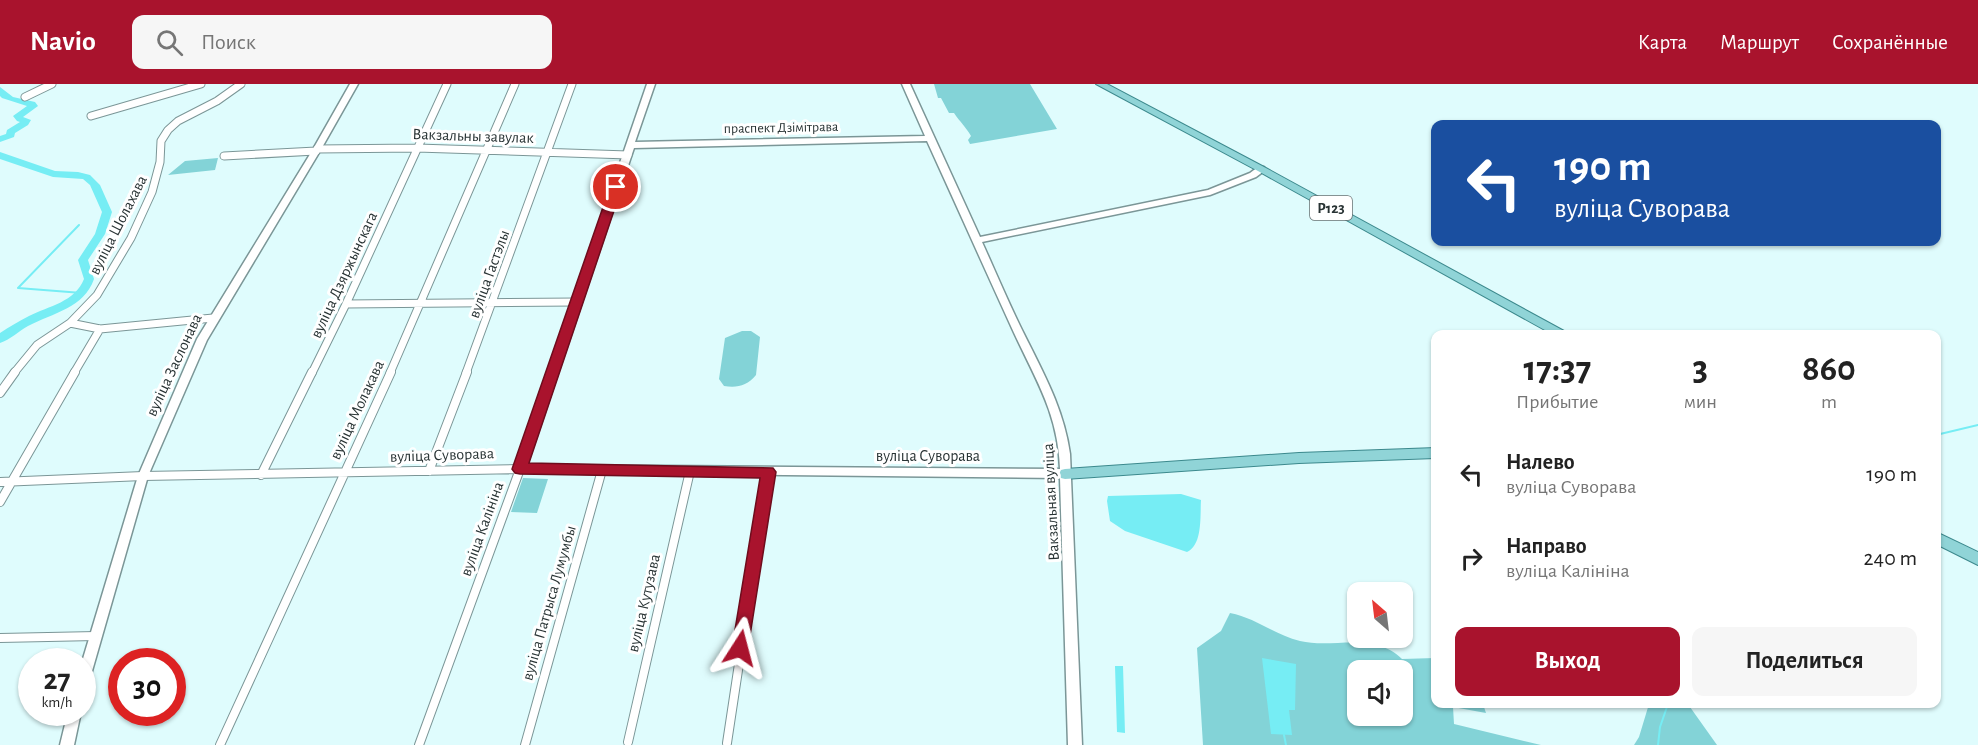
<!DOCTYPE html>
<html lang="ru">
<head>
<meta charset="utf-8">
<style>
  :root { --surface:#fff; --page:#f6f6f6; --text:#222; --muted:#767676; --accent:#a9132d }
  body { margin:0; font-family:"Alegreya Sans",sans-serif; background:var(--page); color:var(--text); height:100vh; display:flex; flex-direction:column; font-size:22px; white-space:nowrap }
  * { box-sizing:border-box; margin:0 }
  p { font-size:20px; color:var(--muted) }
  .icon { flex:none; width:33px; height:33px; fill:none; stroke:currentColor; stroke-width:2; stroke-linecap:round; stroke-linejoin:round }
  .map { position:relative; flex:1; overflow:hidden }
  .drawer { position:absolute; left:1431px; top:246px; width:510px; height:378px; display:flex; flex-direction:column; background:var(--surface); border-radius:12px; box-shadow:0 2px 4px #0004 }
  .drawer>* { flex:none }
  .top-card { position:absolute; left:1431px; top:36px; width:510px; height:126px; border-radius:12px; box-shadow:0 2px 4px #0004; background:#1a4fa0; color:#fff; overflow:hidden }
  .needle { width:39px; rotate:332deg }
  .tools { position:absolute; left:1347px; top:498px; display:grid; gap:12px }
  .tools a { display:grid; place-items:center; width:66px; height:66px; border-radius:12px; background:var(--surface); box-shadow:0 2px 4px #0004; font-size:30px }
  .speed { position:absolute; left:18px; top:564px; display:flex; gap:12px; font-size:30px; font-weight:700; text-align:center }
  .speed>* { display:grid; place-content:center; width:78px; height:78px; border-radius:50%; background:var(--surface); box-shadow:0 2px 4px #0004; line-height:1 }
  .speed small { font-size:15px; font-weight:400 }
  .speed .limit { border:9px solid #d22; background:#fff; color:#111 }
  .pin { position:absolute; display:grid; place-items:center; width:51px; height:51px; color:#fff; margin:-26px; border:3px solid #fff; border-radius:50%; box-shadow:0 2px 6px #0007 }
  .me { position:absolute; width:66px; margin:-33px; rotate:9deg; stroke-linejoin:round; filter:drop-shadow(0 0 4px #0008) }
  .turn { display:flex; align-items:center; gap:21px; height:126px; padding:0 24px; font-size:27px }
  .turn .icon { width:78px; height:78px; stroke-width:2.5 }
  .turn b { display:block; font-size:42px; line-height:51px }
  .eta { display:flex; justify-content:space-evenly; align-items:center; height:102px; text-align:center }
  .eta b { font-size:36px; font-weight:700; line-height:42px }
  .action { display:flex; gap:12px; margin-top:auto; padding:12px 24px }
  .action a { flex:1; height:69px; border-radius:12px; background:var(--accent); color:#fff; font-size:24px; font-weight:700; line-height:69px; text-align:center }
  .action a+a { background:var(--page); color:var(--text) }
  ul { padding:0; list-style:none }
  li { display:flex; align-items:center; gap:18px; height:84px; padding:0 24px }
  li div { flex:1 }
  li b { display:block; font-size:22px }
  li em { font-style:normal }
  header { display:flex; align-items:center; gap:36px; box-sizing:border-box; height:84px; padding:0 30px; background:var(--accent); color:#fff }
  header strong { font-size:28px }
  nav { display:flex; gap:33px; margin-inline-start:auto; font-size:21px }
  .search { width:420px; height:54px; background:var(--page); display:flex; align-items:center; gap:15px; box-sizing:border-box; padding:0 21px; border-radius:12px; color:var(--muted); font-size:22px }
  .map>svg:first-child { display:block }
  .green { fill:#83d3d7; fill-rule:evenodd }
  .water { fill:#76edf4 }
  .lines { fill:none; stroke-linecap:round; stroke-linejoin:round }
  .stream { stroke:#76edf4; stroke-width:2 }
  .river { fill:#76edf4; fill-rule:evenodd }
  .street-far1-casing { stroke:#7b9697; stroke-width:9 }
  .street-casing { stroke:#7b9697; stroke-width:10 }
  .secondary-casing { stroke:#7b9697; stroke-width:3 }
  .primary-casing { stroke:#3c898d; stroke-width:2 }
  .street-far1 { stroke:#fff; stroke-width:7 }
  .street { stroke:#fff; stroke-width:8 }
  .secondary { fill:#fff; fill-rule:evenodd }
  .primary { fill:#90d4d7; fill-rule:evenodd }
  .route { fill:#a9132d; stroke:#6e0c1d; stroke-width:1.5 }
  .labels { text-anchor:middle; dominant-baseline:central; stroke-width:6; stroke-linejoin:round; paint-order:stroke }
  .far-street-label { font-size:14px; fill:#283334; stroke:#fff }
  .shield { fill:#fff; stroke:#687071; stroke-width:1.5 }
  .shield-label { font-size:15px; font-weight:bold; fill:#283334 }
  .street-label { font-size:16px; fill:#283334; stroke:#fff }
</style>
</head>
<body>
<header>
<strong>Navio</strong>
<div class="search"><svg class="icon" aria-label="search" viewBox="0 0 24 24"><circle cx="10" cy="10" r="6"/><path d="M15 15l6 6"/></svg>Поиск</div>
<nav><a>Карта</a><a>Маршрут</a><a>Сохранённые</a></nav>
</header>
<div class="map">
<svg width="1978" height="661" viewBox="0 0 1978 661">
  <rect width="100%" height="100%" fill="#dffcfd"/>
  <path class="green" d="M934,0H1030L1057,45L970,60L968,56L971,52C966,43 960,38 954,29H949L941,14H938Z
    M218,74L215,86L168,91L185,77Z
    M742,247H751L760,253L756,291C747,302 737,304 724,302L719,295L725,254Z
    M523,394L548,395L537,429L511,428Z
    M1230,529C1256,534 1275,551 1300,557C1333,565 1374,547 1402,575L1435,574L1436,620H1483L1486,629L1453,623L1454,640L1541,661H1203L1197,564L1221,547ZM1358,586H1402V632H1358Z
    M1649,620H1682L1690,623L1717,661H1634L1639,653Z"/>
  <path class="water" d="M1181,410L1201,416C1200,431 1203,461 1187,468L1125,447L1110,437L1107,417L1108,412Z
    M1262,574L1296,580L1295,626H1289L1292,651L1271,650Z
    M1115,582H1123L1125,649L1117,648Z"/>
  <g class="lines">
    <path class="stream" d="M79,141L18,204L82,209
      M1936,351L1978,341
      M1284,651L1286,661
      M1658,661L1660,643L1668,620"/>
    <path class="river" d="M0,3L13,13L35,18L38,22L23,33L31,36L28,41L15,49L14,53L0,58V52L6,50L7,46L20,38L17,37L13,32L27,22L2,14L0,12Z
      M0,68L55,87L78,88L90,91L100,101L112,128L105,150L88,176L94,195C84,224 53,229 28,242C19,247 10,256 0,259V249C9,243 19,237 29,232C49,222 75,218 84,195L78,176L95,150L102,128L90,101L83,95L53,93L0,75Z"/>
    <defs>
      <path id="street-far1" d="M25,13L52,0
        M91,32L201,0
        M317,65L417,64L628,71
        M224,72L316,67
        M346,220L577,218
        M70,239L97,211L131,154L152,108L160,78L161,57L168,46L178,37L217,17L241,0
        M70,239L100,245L213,234
        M14,289L37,261L70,239
        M74,289L100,245
        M312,289L346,220L447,0
        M390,289L515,0
        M466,289L572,0"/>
      <path id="street" d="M0,309L15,288
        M429,387L467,288
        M261,391L312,288
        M0,398L143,392L520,385L419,661
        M0,418L75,288
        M0,554L96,552
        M628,658L690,387
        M727,659L768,388
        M220,661L391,288
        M525,661L602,386"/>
      <path id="secondary" d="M350,0H358L320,67L207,256L148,392L88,601L86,605L82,607V578L138,392L197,255L312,67Z
        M647,0H655L635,58L925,52L902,0H910L980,153L1208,106L1250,89L1258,83H1264V87L1256,93L1210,111L982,158C996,189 1009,220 1024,250C1044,290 1064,326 1070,370L1082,661H1068L1060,394L516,388L515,385ZM927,57C955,118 982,179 1010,240C1033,292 1058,326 1060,385L527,381L634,64Z
        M68,628H81L74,661H60Z"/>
      <path id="primary" d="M1096,0H1107L1264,83L1564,247L1566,250H1552L1258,87Z
        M1436,364V374L1299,379L1065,395L1061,394L1059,390L1061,386L1065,385L1299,369Z
        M1936,448L1978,468V481L1936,460Z"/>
    </defs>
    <use href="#street-far1" class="street-far1-casing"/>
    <use href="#street" class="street-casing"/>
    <use href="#secondary" class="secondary-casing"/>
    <use href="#primary" class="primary-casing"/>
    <use href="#street-far1" class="street-far1"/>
    <use href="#street" class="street"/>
    <use href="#secondary" class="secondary"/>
    <use href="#primary" class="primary"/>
  </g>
  <path class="route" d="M616,99L622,103L529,379L773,384L776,388L748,564L746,569L740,571L735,569L732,564L760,394L520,390L515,389L512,385L610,103Z"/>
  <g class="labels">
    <g class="far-street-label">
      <text transform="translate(781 44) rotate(-1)">праспект Дзімітрава</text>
    </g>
    <rect class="shield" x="1310" y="112" width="42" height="24" rx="4.5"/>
    <g class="shield-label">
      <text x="1331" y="124">Р123</text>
    </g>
    <g class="street-label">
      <text transform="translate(473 52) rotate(2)">Вакзальны завулак</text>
      <text transform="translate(118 141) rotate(-63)">вуліца Шолахава</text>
      <text transform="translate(489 190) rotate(-70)">вуліца Гастэлы</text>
      <text transform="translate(344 191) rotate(-65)">вуліца Дзяржынскага</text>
      <text transform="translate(174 281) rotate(-65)">вуліца Заслонава</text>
      <text transform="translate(357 326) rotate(-65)">вуліца Молакава</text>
      <text transform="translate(442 371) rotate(-2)">вуліца Суворава</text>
      <text x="928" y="372">вуліца Суворава</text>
      <text transform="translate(1051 418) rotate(-93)">Вакзальная вуліца</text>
      <text transform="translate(482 445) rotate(-70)">вуліца Калініна</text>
      <text transform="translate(549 519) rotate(-74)">вуліца Патрыса Лумумбы</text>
      <text transform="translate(644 519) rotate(-77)">вуліца Кутузава</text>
    </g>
  </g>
</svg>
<div class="tools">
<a><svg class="needle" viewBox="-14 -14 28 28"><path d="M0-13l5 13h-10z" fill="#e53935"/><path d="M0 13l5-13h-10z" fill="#767676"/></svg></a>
<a><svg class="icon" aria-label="sound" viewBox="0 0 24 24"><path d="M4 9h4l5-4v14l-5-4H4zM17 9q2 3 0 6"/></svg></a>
</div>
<div class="speed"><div>27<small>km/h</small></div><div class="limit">30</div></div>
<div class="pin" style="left:616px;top:103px;background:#d93025"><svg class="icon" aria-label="arrive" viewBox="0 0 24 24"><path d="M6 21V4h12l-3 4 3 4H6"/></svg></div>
<svg class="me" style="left:740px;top:564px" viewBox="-20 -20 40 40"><path d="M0-17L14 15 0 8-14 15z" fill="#a9132d" stroke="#fff" stroke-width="4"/></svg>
<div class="top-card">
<div class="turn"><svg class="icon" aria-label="left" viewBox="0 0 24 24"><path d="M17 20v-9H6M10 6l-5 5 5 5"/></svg><div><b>190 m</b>вуліца Суворава</div></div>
</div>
<section class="drawer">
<div class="eta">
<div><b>17:37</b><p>Прибытие</p></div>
<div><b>3</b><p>мин</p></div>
<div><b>860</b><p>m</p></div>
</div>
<ul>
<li><svg class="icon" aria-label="left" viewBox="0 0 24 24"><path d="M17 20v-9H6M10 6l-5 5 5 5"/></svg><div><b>Налево</b><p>вуліца Суворава</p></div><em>190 m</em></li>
<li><svg class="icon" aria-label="right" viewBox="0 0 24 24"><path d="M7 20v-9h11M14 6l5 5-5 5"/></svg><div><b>Направо</b><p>вуліца Калініна</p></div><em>240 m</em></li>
</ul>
<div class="action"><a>Выход</a><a>Поделиться</a></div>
</section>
</div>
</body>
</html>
